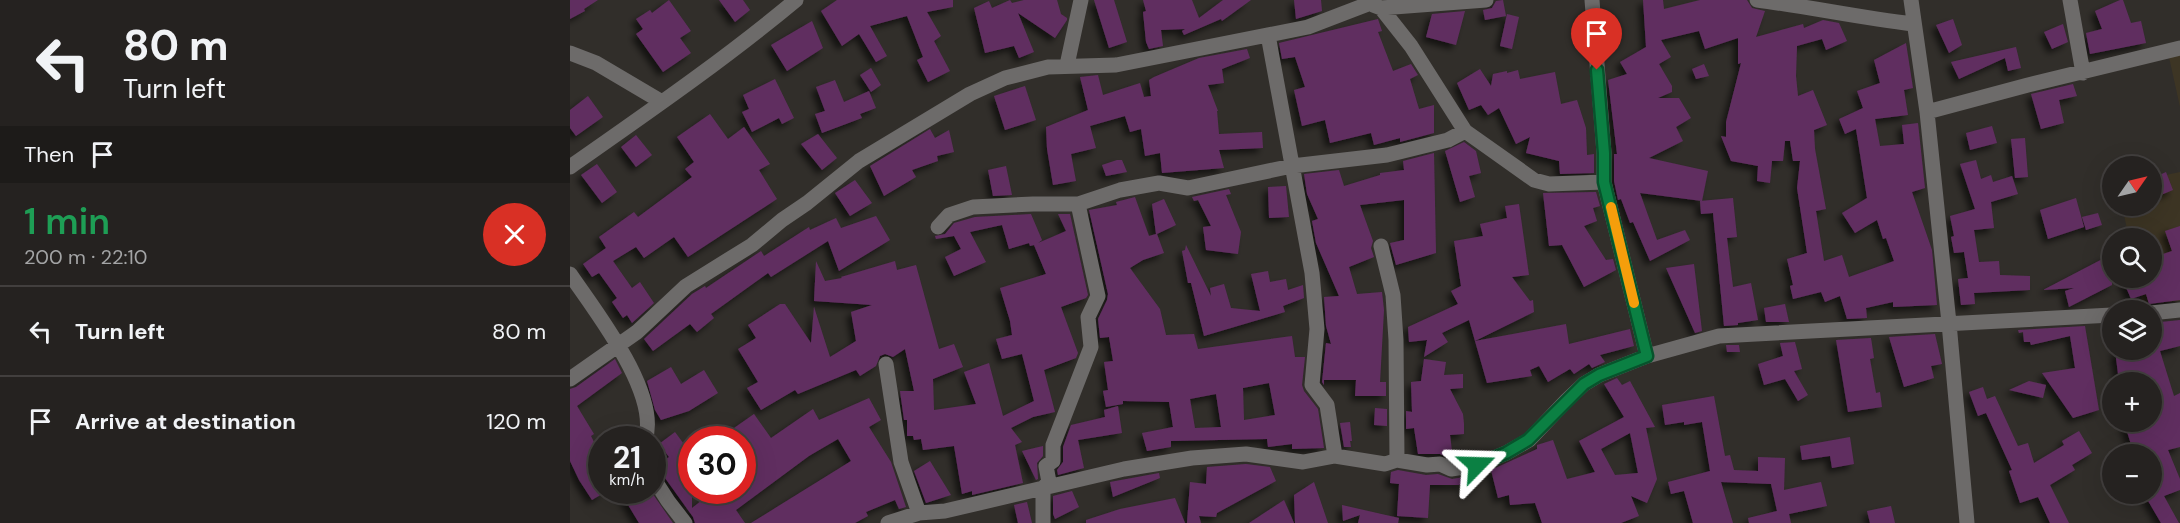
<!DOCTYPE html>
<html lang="en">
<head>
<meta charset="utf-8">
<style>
  :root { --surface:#252220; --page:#2d2a29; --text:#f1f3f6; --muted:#a3a4a5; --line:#423f3e }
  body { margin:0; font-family:"DM Sans",sans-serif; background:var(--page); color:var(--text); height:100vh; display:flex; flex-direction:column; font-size:22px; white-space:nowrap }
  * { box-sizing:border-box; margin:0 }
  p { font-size:20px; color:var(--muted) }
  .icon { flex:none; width:33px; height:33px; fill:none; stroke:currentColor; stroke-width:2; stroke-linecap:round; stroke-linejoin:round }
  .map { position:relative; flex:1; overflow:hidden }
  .details { display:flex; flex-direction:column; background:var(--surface); width:570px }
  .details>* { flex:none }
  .hud { background:#252220; color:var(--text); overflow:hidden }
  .needle { width:39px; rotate:56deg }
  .buttons { position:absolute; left:1532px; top:156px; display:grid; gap:12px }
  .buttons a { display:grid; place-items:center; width:60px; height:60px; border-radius:50%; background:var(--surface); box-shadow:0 6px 24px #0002,0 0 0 2px var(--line); font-size:30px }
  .speed { position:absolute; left:18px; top:426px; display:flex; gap:12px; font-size:30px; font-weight:700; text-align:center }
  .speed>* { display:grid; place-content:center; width:78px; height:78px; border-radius:50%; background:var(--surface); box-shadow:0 6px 24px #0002,0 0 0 2px var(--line); line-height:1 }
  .speed small { font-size:15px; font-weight:400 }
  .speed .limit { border:9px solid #d22; background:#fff; color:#111 }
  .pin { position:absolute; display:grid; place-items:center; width:51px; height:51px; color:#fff; margin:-62px -26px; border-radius:50% 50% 50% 0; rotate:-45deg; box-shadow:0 0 6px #0007 }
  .pin .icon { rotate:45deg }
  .me { position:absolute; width:66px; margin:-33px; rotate:68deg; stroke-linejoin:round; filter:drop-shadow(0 0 4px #0008) }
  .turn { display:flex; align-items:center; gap:21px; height:126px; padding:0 24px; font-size:27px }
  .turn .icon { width:78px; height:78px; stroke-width:2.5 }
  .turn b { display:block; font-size:42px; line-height:51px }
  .then { display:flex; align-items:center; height:57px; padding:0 24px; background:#0003; gap:12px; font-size:22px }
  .round { display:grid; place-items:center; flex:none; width:63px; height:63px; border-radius:32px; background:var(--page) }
  .headline { display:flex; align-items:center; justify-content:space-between; height:102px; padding:0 24px }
  h1 { font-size:36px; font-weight:600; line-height:45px; color:#1e9e55 }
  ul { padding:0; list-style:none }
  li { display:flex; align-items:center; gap:18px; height:90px; padding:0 24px; border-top:2px solid var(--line) }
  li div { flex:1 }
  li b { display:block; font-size:22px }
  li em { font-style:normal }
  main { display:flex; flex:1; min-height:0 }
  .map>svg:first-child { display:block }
  .commercial { fill:#3d3524 }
  .building { fill:#612e61; fill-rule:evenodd; filter:url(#shadow) }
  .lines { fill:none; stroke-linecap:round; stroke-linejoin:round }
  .minor { stroke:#6d6b6a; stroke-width:15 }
  .route-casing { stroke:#07532c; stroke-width:15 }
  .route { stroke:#0b8043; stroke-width:10 }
  .slow { stroke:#f59e0b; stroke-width:10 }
</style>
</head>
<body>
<main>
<section class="details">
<div class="hud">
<div class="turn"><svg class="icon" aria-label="left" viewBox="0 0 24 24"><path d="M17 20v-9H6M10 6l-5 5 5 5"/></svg><div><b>80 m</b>Turn left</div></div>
<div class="then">Then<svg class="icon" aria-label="arrive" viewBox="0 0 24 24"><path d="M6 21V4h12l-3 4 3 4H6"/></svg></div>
</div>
<div class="headline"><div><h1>1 min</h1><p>200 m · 22:10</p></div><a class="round" style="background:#d93025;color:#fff"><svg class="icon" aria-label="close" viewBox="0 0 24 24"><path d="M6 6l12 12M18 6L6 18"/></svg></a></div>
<ul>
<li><svg class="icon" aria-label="left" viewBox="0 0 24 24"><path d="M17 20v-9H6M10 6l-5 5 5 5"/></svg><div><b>Turn left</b></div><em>80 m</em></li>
<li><svg class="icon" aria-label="arrive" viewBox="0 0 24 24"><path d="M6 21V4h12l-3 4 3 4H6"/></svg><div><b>Arrive at destination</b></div><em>120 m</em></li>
</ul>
</section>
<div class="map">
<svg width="1610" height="523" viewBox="0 0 1610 523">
  <defs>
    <filter id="shadow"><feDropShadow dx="-4.5" dy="4.5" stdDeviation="3" flood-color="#0009"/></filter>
  </defs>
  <rect width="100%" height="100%" fill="#312e2a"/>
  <path class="commercial" d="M1610,45V107L1597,48Z
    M1610,172V301L1573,304L1567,278H1581V238H1559L1552,206H1581V178Z"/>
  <path class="building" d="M0,0H28L14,9L15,11L0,19Z
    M99,0L121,31L110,38L121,53L93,72L66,34L73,29L66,19L80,10L82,13Z
    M149,0H173L180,10L165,22Z
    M267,0H383V7L357,12L371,36L364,41L380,71L358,82L347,60L353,57L337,16L300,26L317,56L306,62L289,34L272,46L251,11Z
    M440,0L442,3L454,0H487L491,14L497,18V20L485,38L448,13L464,52L449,58L444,46L415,53L404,8L419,1L422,8Z
    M524,0H544L557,42L539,48Z
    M573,0H622L629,18L653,0H681L652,21L651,19L614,35L612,31L615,29L591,30L593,46L579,49L576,42L573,12L576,11Z
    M724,0H751L752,11L726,19Z
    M933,0L936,16L915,20L913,10L922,8L926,1Z
    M1073,0H1093L1094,9L1130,0H1177L1182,8L1195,11L1186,37L1233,24L1234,28L1253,20L1269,23L1277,41L1256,50L1252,39L1227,46L1226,76L1228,96L1243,90L1257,125L1244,130L1245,149L1256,209L1246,211L1254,261L1272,255L1279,277L1324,261L1316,238L1313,239L1307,220L1285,233L1272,213L1297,198L1286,129L1275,134L1269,119L1293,108L1287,91L1310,83L1304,60L1336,43L1343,88L1334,90L1338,115L1305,119L1310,146L1334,144L1332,125L1348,123L1355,188L1342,192L1362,250L1367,305L1323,307V302L1296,308L1297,318L1277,319L1270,296L1255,302L1251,292L1223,299L1220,286L1223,285L1217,259L1237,253L1227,188L1230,161H1223L1220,141H1215L1213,161H1202L1200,183L1187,181L1188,166L1161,161L1151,136L1156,137V122L1171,63L1168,64V38L1135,49L1129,31L1091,40L1101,57L1089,64L1102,86V92L1088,98H1109L1121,118L1106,127L1113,141L1079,158L1138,171L1132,201L1070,193L1087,240L1115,230L1120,240L1080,261L1063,222L1060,223L1051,199L1048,200L1044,181V154H1047L1038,80L1057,74L1050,62L1076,47Z
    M1550,0H1553L1561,23L1571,21L1576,43L1520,54L1516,33L1532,29L1525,11Z
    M895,11L886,45L856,37L862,14Z
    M937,14L949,17L942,49L930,46Z
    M808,19L812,31L808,32L823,71L841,64L848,75L840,79L849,109L864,105V133L830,142V138L804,145L801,133L760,143L755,120L732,126L724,90L735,87L725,57L712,59L709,43Z
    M1383,19L1392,45L1379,53L1366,25Z
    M242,21L253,48L217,71L201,45Z
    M1493,24L1498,42L1482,49L1474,32Z
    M1446,47L1451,68L1438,71L1435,58L1389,79L1381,62Z
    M677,49L680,58L652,69L654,83L638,85L648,111H647L649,134L692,132L693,148L649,150L654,168L592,173L590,153L575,156L571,129L560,132L555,116L520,126L526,148L501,154L506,181L483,185L477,149L476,127L518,110L510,77L528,75L533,95L570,83L574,97L581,96L579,80L584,77L629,58Z
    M1134,64L1139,76L1126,79L1122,69Z
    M301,68L311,85L301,92L290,75Z
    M910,69L921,86L923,74L937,71V73L948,70L950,79L985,72L991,104L1007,100L1016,128L1017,155L1024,154V173L990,174L989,161L956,153L960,137L946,144L929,108L918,115L911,105L899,110L887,83Z
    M205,79L224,118L212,124L209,118L182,132L172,112L179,109L173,95Z
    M265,80L274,102L299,91L306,108L290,114L292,118L252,133L245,114L255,111L246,87Z
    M1503,84L1507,96L1489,100L1494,123L1471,129L1461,94Z
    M455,86L466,120L435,130L424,96Z
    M18,96L33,117L6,136L0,128V110Z
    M140,114L158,139L174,127L200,164L189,170L207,199L118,257L104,237L74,258L66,247L43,261L62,288L70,282L84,303L62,323L57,315L53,318L42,302L47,298L29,273L22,277L13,264L36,248L29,237L64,212L68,217L122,177L115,169L124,162L107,137Z
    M1422,126L1427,143L1400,150L1396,133Z
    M360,129L365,138L379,130L384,152L367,156L368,161L342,170L346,177L314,196L300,166Z
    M248,134L267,158L252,170L231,144Z
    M66,135L82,155L66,167L51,147Z
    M1455,138L1458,177L1445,178L1441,139Z
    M894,142L906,151L911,173L899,176L905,197L890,202L875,151Z
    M864,153L866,253L826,265L820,243L834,240V200L790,205L803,241L801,248L804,257L779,267L787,294L812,292L814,310L810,382H816V396H785L786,380H754V385L752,382L756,343L761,344L756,326L754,297L769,296L746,243L742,221L748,219L737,194L734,174L769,170L774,186L810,175V173L834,170L833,161Z
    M547,160H552L557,172L536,176L532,165Z
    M1406,160L1411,179L1421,175L1423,182L1442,176L1448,194L1421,202L1424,228L1404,230L1409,262L1429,261L1430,275L1460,276V290L1404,293L1405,304L1391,305L1388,279L1398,278L1394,252L1384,253L1381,237L1384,236L1380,216L1405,209L1390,164Z
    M27,164L47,192L32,203L11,175Z
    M436,166L442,195L423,196L418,170Z
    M1596,172L1603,190L1581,199V179Z
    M285,180L302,203L280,216L265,193Z
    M716,186L719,217L699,218L698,187Z
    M659,189L661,194L656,195L671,232L668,254L636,250L633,227L641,226L628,200L624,201L622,197Z
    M1026,192L1030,206L1023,208L1027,221L1014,226L1036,260L1043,259L1046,270L1014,287L992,245L979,246L973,193Z
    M565,197L579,236L586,234L582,204L594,199L606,225L587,234L594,253L573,260L560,268L590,309L596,335L624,334L628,349L722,336L725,357H735L732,385L734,391L748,409L754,448L722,449V444L698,447L697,439L601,441V447L577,451L572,433L603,427L599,402L553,401V404L536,407L533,391L538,390L534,362L543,361L539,337L530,338L528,319L537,300L538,294L519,210L547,205L546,202ZM699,383L705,415L674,420L673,388ZM646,394L651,427L625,428L620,399Z
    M1163,198L1167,237L1157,238L1163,287L1181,283L1188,320L1168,323V325L1154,326L1143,213L1131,214L1130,201Z
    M1506,198L1514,227L1478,239L1470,210Z
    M949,204L959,275L942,277L960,301L963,300L964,312L905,341L899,320L872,333L878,342L854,357L857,340L839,342L838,327L888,304L881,291L891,286L884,241L913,236L910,224L937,218L935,206Z
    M1528,213L1532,225L1516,230L1512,217Z
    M461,214L472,240L468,243L496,231L488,214H500L518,295L516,298L491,307L508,353L506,358L474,370L485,412L463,417L441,428L452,442L445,445L453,483L402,495V491L392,494L384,446L353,450L351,439L344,440L343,436H337V420H334L330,391H344L335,349L323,357L315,354L310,356L306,366L290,376L286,370L228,394L225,390L191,410L177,388L188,382L168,349L186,338L178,325L210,304H215L241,343L244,307L260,357L286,341L281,312L302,305L244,301L246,261L255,281L272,278L271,277L325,261L327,270L346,265L369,349L384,344L393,367L363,379L364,410L406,404L394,372L419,363L433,416L464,401L452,354L432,359L426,339L442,335L440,321L430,288L476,274L464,245L460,246L459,243L439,249L432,225L400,232L416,262L384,276L375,257L391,249L384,236L366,239L365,236L375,234L384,223L405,217Z
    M306,216L320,240L269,271L258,241L201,277L198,273L141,314L144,318L127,332L120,324L83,351L74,339L122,294L135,286L136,288L191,251L194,256L239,227L240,230L266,218L271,228Z
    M1610,226V300L1579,304L1576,294L1561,299L1552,278H1581V258L1602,251L1595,231Z
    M616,245L641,296L640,288L654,284L661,308L690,311L681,274L698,271L700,282L716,279L718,290L733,285L734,298L713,306L715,312L634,336L621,283H618L612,251L615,250Z
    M1542,254V285L1499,307L1495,291L1504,288L1473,290Z
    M1124,264L1132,331L1125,333L1096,268Z
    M1215,304L1219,322H1196L1194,308Z
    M1610,320V346L1590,351L1604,396L1610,393V447L1598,450L1610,479V490L1594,496L1609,523H1591L1574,494H1581V454H1564L1554,422H1581V382H1549L1545,350H1581V323Z
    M996,324L999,344L1060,329L1064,346L1030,355L1035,362L1022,368L1019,364L1004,374L1000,369L978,382L969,366L960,370L962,376L917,383L905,341Z
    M1515,326L1529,410L1503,418L1472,373L1505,368L1500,336L1461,345L1460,342H1454L1453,332L1449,333L1448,330Z
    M1365,334L1372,364L1361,366L1364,378L1334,387L1319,337Z
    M1301,338L1304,358L1300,359L1306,393L1310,392L1312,407L1278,412L1266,340Z
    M1225,342L1232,369L1224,371L1238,395L1228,401L1215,379L1194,385L1188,364L1213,356L1210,343Z
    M1156,345H1169L1170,352H1157Z
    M45,359L52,373L7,406L24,434L21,436L32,458V494L22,500L9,480L0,461V389L6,387Z
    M854,359L876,362L874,375L893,374V388L880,389L893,414L894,424V434L880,435L883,459L870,454H848L844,428L836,429V411L842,412L841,382L851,381Z
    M101,367L111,384L134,370L148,393L119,411L91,420L85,410L77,381Z
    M1047,378L1052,385L1060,381L1085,427L1076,428L1087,479L1077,503L1061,496L1069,516L1051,523H972L965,503L940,505L939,495L928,498L921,470L967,449V445L983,440L997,479L1025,472L1009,441L1054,417L1034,384ZM1060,433L1068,473L1045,475L1031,449Z
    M1459,381L1476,385L1473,398L1439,390Z
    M1413,387L1417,399L1425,396L1448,446L1458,443L1464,463L1494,445L1492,441L1509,431L1522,453L1502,465L1505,470L1480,485L1499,523H1480L1468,497L1450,503L1439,471L1442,470L1416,413L1408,416L1399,392Z
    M1144,396L1155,456L1160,455L1164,470L1188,471V457L1215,458L1214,490L1251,482L1257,506L1219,514L1221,523H1179L1178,518L1207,511L1201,484L1151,482L1163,523H1123L1114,491L1101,494L1098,482L1140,471L1132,422L1114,425V422L1095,425L1092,405Z
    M299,398L311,420L299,427L321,462L336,507L329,509L325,500L296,512L298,516L285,523H181L281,461L268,439L239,456L166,510L175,523H125L123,517L90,471L84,467L99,457L89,444L105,432L122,455V458L114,464L122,477V508L145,490H172V440L164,428L184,414L201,438L243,409L249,420Z
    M548,406L552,433L508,440L514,468L488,475L487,470L493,462V447L501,425L535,417L534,410Z
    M805,408L817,409V426L804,425Z
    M780,422L782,441H780L781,447H774L770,423Z
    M1280,437L1284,464L1262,468L1260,456L1232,460L1230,446Z
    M473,446V456L467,463L468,479L466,480L452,451Z
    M360,461L381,495L356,503L344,471Z
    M676,464L700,467L706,481L647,513L646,517L629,516L631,523H617L620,482L636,484L637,467Z
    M828,470L856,475L868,474L882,479L894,477V485H860L858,518L827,516L829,484L820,483L821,472Z
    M589,473L590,478L543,497L540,482Z
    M744,482L758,523H725L724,495Z
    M49,490H80L103,523H69Z
    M502,491L509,507L485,519L483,514V496Z
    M605,498L615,523H516V520L550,509Z
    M714,500L724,523H679Z
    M457,502L462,523H448L444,505Z
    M772,505L829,518L828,523H788L790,515L773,521Z
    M1321,506L1325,523H1300L1297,511Z"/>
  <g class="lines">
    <path class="minor" d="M1022,0L1034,153V182L1077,356
      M1187,0C1240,7 1291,18 1343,24
      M1341,0L1357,112L1379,323L1397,523
      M1500,0L1513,73
      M803,5L811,8L916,0
      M811,8L841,46L895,131L964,180L979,184L1034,182
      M698,35L742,273L747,329L742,385L757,405L765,456
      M0,53L26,63L92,102
      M497,65L511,0
      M1357,112L1458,85L1610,48
      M0,167C77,113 154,60 226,0
      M368,227L379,215L403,207L463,204H508L550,190L589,183L618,188L722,166L817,155L878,140L895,131
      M811,246L823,295L826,340L827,460
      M0,274C25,311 91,394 75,440
      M1581,313L1610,310
      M316,364L331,462L349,513
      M0,379L67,332L116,286L182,245L212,220L237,203L289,161L400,94L435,78L478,67L546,65L738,27L798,4
      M82,476L98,501L115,523
      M318,523L349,513L375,511L554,469L622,458L676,454L733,462L765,456L815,464L827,460L857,465L870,464L881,469L907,465L936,453L959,440L997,400L1014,384L1029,375L1077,356L1149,336L1542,315
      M473,523V488L479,482L476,466L483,461V445L521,347L518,317L528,296L508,204"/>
  </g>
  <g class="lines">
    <defs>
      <path id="route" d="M907,465L936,453L958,440L1014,384L1029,375L1077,356L1034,182V153L1027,70"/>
    </defs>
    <use href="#route" class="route-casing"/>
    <use href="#route" class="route"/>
    <path class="slow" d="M1041,207L1064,303"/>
  </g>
</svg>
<div class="buttons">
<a><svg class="needle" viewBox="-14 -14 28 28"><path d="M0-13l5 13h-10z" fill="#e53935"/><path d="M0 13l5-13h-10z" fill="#a3a4a5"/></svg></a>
<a><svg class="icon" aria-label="search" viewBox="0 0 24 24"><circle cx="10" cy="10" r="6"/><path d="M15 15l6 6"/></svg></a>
<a><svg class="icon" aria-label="layers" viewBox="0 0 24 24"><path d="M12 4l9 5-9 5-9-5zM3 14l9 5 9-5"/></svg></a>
<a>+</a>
<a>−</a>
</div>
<div class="speed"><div>21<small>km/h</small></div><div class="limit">30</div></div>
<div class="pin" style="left:1027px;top:70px;background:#d93025"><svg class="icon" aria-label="arrive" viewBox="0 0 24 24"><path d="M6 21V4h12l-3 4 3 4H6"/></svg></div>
<svg class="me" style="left:907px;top:465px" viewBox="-20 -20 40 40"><path d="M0-17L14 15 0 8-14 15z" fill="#0b8043" stroke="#fff" stroke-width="4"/></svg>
</div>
</main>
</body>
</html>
